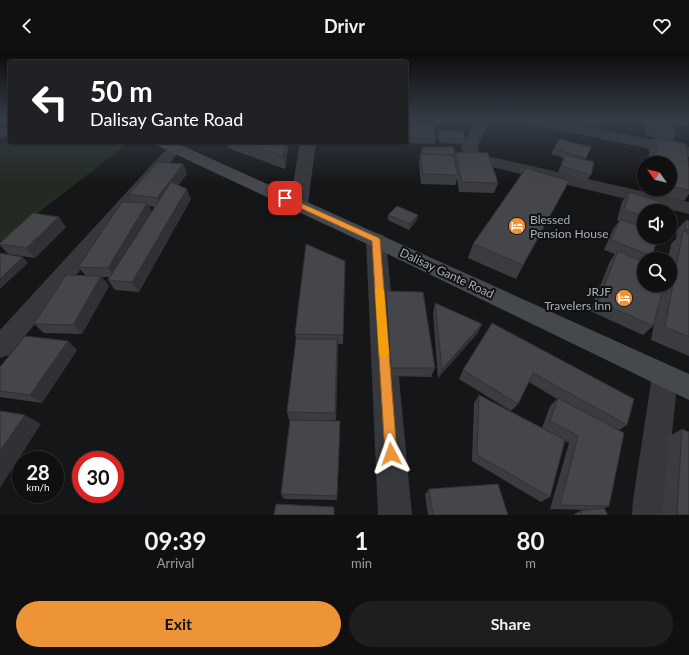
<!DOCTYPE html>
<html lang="en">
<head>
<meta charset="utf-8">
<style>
  :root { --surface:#101011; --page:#1e1e1f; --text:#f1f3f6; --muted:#9c9d9f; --line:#303031; --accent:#ed9338 }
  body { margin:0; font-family:Lato,sans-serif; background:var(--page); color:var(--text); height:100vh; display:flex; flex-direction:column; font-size:15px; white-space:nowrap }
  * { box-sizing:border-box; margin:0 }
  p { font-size:13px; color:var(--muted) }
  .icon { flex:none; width:22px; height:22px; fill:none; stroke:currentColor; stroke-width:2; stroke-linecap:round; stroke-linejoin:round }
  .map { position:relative; height:463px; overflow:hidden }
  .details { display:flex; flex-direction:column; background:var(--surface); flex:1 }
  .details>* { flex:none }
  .banner { position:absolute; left:8px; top:8px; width:400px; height:84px; border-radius:4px; box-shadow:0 1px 3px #0004,0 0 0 1px var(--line); background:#202124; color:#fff; overflow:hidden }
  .needle { width:26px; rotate:304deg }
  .fabs { position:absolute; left:637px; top:104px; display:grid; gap:8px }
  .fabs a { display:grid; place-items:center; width:40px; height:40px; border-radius:50%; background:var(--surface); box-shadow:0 1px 3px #0004,0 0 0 1px var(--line); font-size:20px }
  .speed { position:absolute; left:12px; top:399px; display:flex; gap:8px; font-size:20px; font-weight:700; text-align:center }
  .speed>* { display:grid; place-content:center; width:52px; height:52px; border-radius:50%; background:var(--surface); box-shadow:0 1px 3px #0004,0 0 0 1px var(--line); line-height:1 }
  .speed small { font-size:10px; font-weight:400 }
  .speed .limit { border:6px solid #d22; background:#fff; color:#111 }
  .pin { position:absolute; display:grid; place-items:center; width:34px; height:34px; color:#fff; margin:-17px; border-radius:8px; box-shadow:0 2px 6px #0006 }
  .me { position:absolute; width:44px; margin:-22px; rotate:356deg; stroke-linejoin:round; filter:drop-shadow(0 0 3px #0008) }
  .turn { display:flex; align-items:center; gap:14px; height:84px; padding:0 16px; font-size:18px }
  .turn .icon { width:52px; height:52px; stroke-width:2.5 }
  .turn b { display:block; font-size:28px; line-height:34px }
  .eta { display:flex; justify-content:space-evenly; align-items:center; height:68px; text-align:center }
  .eta b { font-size:24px; font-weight:700; line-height:28px }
  .primary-button { display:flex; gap:8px; margin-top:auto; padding:8px 16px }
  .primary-button a { flex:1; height:46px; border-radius:24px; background:var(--accent); color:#111; font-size:16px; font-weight:700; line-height:46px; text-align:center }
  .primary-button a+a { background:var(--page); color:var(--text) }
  header { display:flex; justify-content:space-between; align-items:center; height:52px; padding:0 16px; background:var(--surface); font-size:18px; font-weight:700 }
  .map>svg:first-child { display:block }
  .green { fill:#222a22 }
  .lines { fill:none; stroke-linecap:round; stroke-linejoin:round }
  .minor { fill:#37383c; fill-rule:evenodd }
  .secondary { fill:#45484c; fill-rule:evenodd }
  .wall { fill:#3a3c40; fill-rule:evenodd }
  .shaded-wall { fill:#303134 }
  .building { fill:#44464a; stroke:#303134 }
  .route { fill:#ed9338; stroke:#9a6024 }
  .slow { fill:#f59e0b }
  .labels { text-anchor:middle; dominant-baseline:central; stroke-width:4; stroke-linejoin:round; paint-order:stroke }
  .poi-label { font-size:12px; fill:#a8afb7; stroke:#101112; text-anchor:start }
  .street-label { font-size:12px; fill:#a8afb7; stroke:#101112 }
</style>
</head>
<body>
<header><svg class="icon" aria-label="back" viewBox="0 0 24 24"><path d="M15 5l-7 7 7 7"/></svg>Drivr<svg class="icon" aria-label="heart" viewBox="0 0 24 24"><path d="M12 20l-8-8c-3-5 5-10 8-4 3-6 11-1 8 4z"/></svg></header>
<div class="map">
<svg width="689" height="463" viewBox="0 0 689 463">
  <rect width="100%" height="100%" fill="#151617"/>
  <path class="green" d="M10,88V90H115L125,94L0,190V92Z"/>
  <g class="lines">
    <path class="minor" d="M476,68H490L477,95L479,100L491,105L689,150V162L480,112L467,106L461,95Z
      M523,68H552L689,95V105L530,72L525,71Z
      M10,74V83L0,86V77Z
      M300,90H316L308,152L305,156L299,158L293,156L290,152Z
      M175,91L180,93L183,96L180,99L9,303L0,306V278L170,93Z
      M376,181L383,183L386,188L412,463H378L366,188L369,183Z
      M665,312L674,315L678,324L665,448L666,463H632L633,448L652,324L656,315Z"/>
    <path class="secondary" d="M153,90H174L689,322V348L369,193L156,93Z"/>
  </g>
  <path class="wall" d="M431,68H447L441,73L431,70Z
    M565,68H597L595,73Z
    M643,68H689V72L687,75L673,72L676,83L673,88L646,84Z
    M409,70L436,87L435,92L410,91L409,75Z
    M438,78L465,87L464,92L439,91L437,83Z
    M656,85L689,116V142L684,149L650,141V137H670V111H649V95Z
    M559,87L591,95L585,108L591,123L587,128L558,120L564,106L551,102Z
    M226,90H289L285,117L228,96Z
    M422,95L455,101L498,131L494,141L459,140L457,127L455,133L421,132L419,112L420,102H421Z
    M183,112L187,122L178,133L191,147L139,240L115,238L108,228L109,225H102L109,234L82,282L44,281L34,272L86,224L78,215L133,150L129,142ZM149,154L155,155L152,160Z
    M569,129L516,227L468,206L473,192Z
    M629,140L644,159V185L652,204L649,207H644V233H670V207H668L671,192L676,187L677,178L686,168L689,169V304L651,288L656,261L653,274L643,283L590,259L610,209L615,202L604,198L613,177L619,169L617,168L622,150Z
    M388,163L417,168L409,178L388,168Z
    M66,175L35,206L8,202L0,193V191Z
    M345,209L343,292H338L336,368H289L287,360L296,287L295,282Z
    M386,239L435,316L431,325L390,324L385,249Z
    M435,251L482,272L477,282L438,326L433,261Z
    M492,271L627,373L619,378L609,454L604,456L608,463H575L574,462L580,459L590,458L550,457L569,391L565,389L550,445L541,450L472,409L474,351L479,343L542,376L550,354L557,347L529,330L518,352L511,359L459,327L463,318Z
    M68,289L77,298L42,351L0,345V315Z
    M340,376L337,448L284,447L281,442Z
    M682,377L689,463H662L669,384Z
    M429,437L508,463H428L425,442Z"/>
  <path class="shaded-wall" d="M442,68H447L441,73Z
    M285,90H289L285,117L283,104Z
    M183,112L187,122L162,156L157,146Z
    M187,137L191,147L139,240L132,230Z
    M147,151L152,161L115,225L108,216Z
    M418,163L417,168L409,178L410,172Z
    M59,165L66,175L35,206L26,196Z
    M23,205L28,211L0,237V227Z
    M101,224L109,234L82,282L73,273Z
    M482,272L477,282L438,326L442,317Z
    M337,287L338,296L336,368L335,361Z
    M68,289L77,298L42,351L30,343Z
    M25,363L41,372L0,436V399Z
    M340,369V376L337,448V444Z"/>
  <path class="building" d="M647,68H671L676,83L649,78Z
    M680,68H689V70Z
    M409,70L433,71L436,87L411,86Z
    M438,78L463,79L465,87L440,86Z
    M656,85L686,92L689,116V138L670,134V111H656Z
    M559,87L591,95L586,106L554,97Z
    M244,90H285L283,104Z
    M422,95H453L455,101V104H453V103L423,102Z
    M456,100L488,101L498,131L462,130Z
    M420,102L453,103L458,123L423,122Z
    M565,103L594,110L591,123L561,114Z
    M158,110L183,112L157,146L129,142Z
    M526,116L569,129L523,213L473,192Z
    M171,130L187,137L132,230L108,228Z
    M629,140L667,152L665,159H644V164L624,158Z
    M122,150L147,151L108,216L78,215Z
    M397,154L418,163L410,172L388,163Z
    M33,161L59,165L26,196L0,192V191Z
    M620,167L644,176V185H658L652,204L611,188Z
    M686,168L689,169V178L685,177Z
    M683,179L689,181V285L665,275Z
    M306,192L345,209L343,283L295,282Z
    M618,199L644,210V233H664L653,274L598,249Z
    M0,201L23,205L0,227Z
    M66,223L101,224L73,273L34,272Z
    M386,239L423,240L435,316H391Z
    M435,251L482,272L442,317Z
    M492,271L634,347L627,373L533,321L518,352L463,318Z
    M25,284L68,289L30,343L0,339V315Z
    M296,287H337L335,361L287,360Z
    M479,343L565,388L550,445L477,403Z
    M558,346L624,381L609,454L560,453L578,384L550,369Z
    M0,359L25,363L0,399Z
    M290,368L340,369L337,444L281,442Z
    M682,377L689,380V463H678L677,462Z
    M498,432L508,463H433L429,437Z
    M276,452L334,455V463H274Z
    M604,456L608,463H582L580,459Z"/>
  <linearGradient id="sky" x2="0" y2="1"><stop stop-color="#0c0c0d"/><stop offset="0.51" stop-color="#353c47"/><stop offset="1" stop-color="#353c47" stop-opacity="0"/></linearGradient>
  <rect width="689" height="133" fill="url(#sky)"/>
  <path class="route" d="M285,144L379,186L380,188L397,402L395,406L391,408L386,406L385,402L372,189L283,148V145Z"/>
  <path class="slow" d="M379,234L384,238L389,301L388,304L384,305L380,304L379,301L375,238Z"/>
  <defs>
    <symbol id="hotel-disc" viewBox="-11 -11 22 22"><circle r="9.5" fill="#ed9338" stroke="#101112"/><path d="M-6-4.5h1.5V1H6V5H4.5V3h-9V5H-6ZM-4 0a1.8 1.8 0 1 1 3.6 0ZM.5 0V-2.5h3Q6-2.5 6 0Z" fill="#fff"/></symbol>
  </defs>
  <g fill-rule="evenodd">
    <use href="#hotel-disc" x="507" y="164" width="20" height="20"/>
    <use href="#hotel-disc" x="614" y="236" width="20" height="20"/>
  </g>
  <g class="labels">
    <g class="poi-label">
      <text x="530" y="167">Blessed<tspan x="530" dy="14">Pension House</tspan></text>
      <text x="611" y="239" text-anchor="end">JRJF<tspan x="611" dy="14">Travelers Inn</tspan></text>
    </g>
    <g class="street-label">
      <text transform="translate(447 221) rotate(25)">Dalisay Gante Road</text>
    </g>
  </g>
</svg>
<div class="fabs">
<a><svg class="needle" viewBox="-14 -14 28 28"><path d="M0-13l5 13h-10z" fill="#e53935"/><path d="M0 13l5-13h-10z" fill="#9c9d9f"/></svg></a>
<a><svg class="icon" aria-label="sound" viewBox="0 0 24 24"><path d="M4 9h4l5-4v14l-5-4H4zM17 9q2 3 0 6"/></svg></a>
<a><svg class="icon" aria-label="search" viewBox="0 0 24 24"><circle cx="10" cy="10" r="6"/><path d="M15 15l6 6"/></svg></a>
</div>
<div class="speed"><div>28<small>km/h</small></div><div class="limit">30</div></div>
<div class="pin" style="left:285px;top:146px;background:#d93025"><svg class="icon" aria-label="arrive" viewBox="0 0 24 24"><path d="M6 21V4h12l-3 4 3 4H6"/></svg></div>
<svg class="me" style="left:391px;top:402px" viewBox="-20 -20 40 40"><path d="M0-17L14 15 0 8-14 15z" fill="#ed9338" stroke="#fff" stroke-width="4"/></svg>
<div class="banner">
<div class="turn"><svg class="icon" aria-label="left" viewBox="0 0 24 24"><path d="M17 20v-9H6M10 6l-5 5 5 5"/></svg><div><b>50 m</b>Dalisay Gante Road</div></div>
</div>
</div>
<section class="details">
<div class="eta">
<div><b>09:39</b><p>Arrival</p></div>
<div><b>1</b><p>min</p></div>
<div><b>80</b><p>m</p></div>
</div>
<div class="primary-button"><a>Exit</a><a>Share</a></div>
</section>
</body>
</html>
